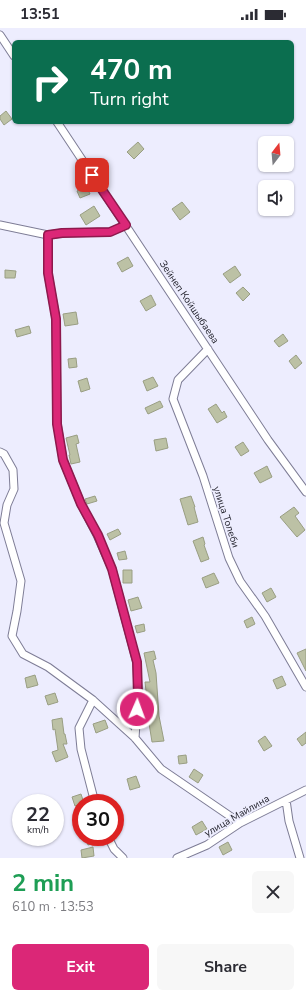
<!DOCTYPE html>
<html lang="en">
<head>
<meta charset="utf-8">
<style>
  :root { --surface:#fff; --page:#f7f7f7; --text:#2b2b33; --muted:#7c7c81; --accent:#db2777 }
  body { margin:0; font-family:"Nunito Sans",sans-serif; background:var(--page); color:var(--text); height:100vh; display:flex; flex-direction:column; font-size:15px; white-space:nowrap }
  * { box-sizing:border-box; margin:0 }
  p { font-size:13px; color:var(--muted) }
  .icon { flex:none; width:22px; height:22px; fill:none; stroke:currentColor; stroke-width:2; stroke-linecap:round; stroke-linejoin:round }
  .map { position:relative; height:830px; overflow:hidden }
  .drawer { display:flex; flex-direction:column; background:var(--surface); flex:1 }
  .drawer>* { flex:none }
  .top-card { position:absolute; left:12px; top:12px; width:282px; height:84px; border-radius:6px; box-shadow:0 1px 3px #0004; background:#0b6e4f; color:#fff; overflow:hidden }
  .needle { width:26px; rotate:16deg }
  .fabs { position:absolute; left:258px; top:108px; display:grid; gap:8px }
  .fabs a { display:grid; place-items:center; width:36px; height:36px; border-radius:6px; background:var(--surface); box-shadow:0 1px 3px #0004; font-size:20px }
  .speed { position:absolute; left:12px; top:766px; display:flex; gap:8px; font-size:20px; font-weight:700; text-align:center }
  .speed>* { display:grid; place-content:center; width:52px; height:52px; border-radius:50%; background:var(--surface); box-shadow:0 1px 3px #0004; line-height:1 }
  .speed small { font-size:10px; font-weight:400 }
  .speed .limit { border:6px solid #d22; background:#fff; color:#111 }
  .pin { position:absolute; display:grid; place-items:center; width:34px; height:34px; color:#fff; margin:-17px; border-radius:8px; box-shadow:0 2px 6px #0006 }
  .me { position:absolute; width:44px; margin:-22px; rotate:2deg; stroke-linejoin:round; filter:drop-shadow(0 0 3px #0008) }
  .turn { display:flex; align-items:center; gap:14px; height:84px; padding:0 12px; font-size:18px }
  .turn .icon { width:52px; height:52px; stroke-width:2.5 }
  .turn b { display:block; font-size:28px; line-height:34px }
  .round { display:grid; place-items:center; flex:none; width:42px; height:42px; border-radius:6px; background:var(--page) }
  .summary { display:flex; align-items:center; justify-content:space-between; height:68px; padding:0 12px }
  h1 { font-size:24px; font-weight:700; line-height:30px; color:#1e9e55 }
  .cta { display:flex; gap:8px; margin-top:auto; padding:8px 12px }
  .cta a { flex:1; height:46px; border-radius:6px; background:var(--accent); color:#fff; font-size:16px; font-weight:700; line-height:46px; text-align:center }
  .cta a+a { background:var(--page); color:var(--text) }
  .status { display:flex; justify-content:space-between; align-items:center; height:28px; padding:0 20px; background:var(--surface); direction:ltr }
  .status svg { height:11px; fill:currentColor }
  .map>svg:first-child { display:block }
  .building { fill:#bcc1a5; stroke:#999e83 }
  .lines { fill:none; stroke-linecap:round; stroke-linejoin:round }
  .street-casing { stroke:#7e7d96; stroke-width:9 }
  .street { stroke:#fff; stroke-width:7 }
  .route-casing { stroke:#8e194d; stroke-width:10 }
  .route { stroke:#db2777; stroke-width:7 }
  .labels { text-anchor:middle; dominant-baseline:central; stroke-width:3.5; stroke-linejoin:round; paint-order:stroke }
  .street-label { font-size:10px; fill:#21212b; stroke:#ededfe }
</style>
</head>
<body>
<div class="status"><b>13:51</b><svg viewBox="0 0 49 12"><path d="M0 12V9h3v3zM5 12V6h3v6zM10 12V3h3v9zM15 12V0h3v12zM26 1h20v11H26zM47 4h2v5h-2z"/></svg></div>
<div class="map">
<svg width="306" height="830" viewBox="0 0 306 830">
  <rect width="100%" height="100%" fill="#ededfe"/>
  <path class="building" d="M6,83L12,91L4,97L0,91V88Z
    M138,114L144,121L134,131L127,124Z
    M86,158L90,166L80,170L77,163Z
    M182,174L190,184L180,192L172,181Z
    M94,178L100,188L86,197L80,187Z
    M128,229L133,238L122,244L117,235Z
    M235,238L241,247L230,255L223,246Z
    M5,242L16,243L15,250H5Z
    M243,259L250,266L243,273L236,265Z
    M151,267L156,277L146,283L140,273Z
    M76,284L78,296L65,298L63,286Z
    M29,298L31,305L17,309L15,302Z
    M283,306L288,313L279,319L274,313Z
    M296,327L302,335L295,341L289,333Z
    M76,330L77,339L69,340L68,331Z
    M153,349L158,358L147,363L143,353Z
    M87,350L90,361L81,364L78,353Z
    M160,373L163,379L148,386L145,380Z
    M216,376L222,385L224,383L227,389L217,395L208,381Z
    M77,407L79,415L76,416L80,434L71,436L69,427H70L66,410Z
    M166,410L168,420L156,423L154,412Z
    M243,414L249,423L241,428L235,419Z
    M267,438L272,449L260,455L254,445Z
    M95,468L97,473L87,476L85,471Z
    M191,468L195,479H194L198,494L188,497L180,471Z
    M294,479L299,485L295,488L305,502L297,509L280,489Z
    M118,501L121,506L110,512L107,506Z
    M203,509L205,516L204,517L209,531L201,534L193,513Z
    M125,523L127,531L119,532L117,525Z
    M123,542H132V555H123Z
    M214,545L219,555L206,560L202,550Z
    M271,560L276,569L267,574L262,565Z
    M138,569L142,580L131,583L128,572Z
    M252,589L255,596L247,600L244,593Z
    M144,596L145,603L137,605L135,598Z
    M306,621V643L297,625Z
    M154,623L156,631L153,632L156,645L159,688L164,713L152,714L148,689H149L145,654H150L144,625Z
    M35,647L38,657L27,660L25,650Z
    M282,648L286,657L277,661L273,652Z
    M55,665L58,674L48,677L45,668Z
    M62,690L64,706H65L67,716H63L68,729L56,734L52,724L58,722L55,701L53,702L52,692Z
    M105,692L108,700L96,705L93,696Z
    M306,704V715L302,718L297,711Z
    M265,708L272,718L264,723L258,713Z
    M186,727L187,735L179,736L178,728Z
    M194,741L203,747L198,755L189,749Z
    M136,748L140,759L130,762L127,751Z
    M81,766L84,775L75,778L72,769Z
    M202,793L207,801L196,807L192,799Z
    M85,809H97L99,813L88,817Z
    M228,814L232,822L223,827L219,819Z
    M93,819L94,828L82,830L81,822Z"/>
  <g class="lines">
    <defs>
      <path id="street" d="M0,7L14,28
        M57,94L268,412L306,464
        M0,197L48,207L62,205L110,204L126,197
        M48,207V245L56,291L57,395L63,432L81,476L97,507L112,541L137,635L138,667L135,710
        M208,321L178,352L173,371L203,448L229,530L240,553L265,588L306,659
        M0,424L4,426L13,442L14,461L7,477L4,495L21,553L17,583L12,608L23,626L48,639L93,672L135,710L161,741L240,795
        M93,672L79,700L81,721L95,775
        M286,772L289,793L300,830
        M108,809L114,821L123,830
        M177,830L207,817L240,795L306,762"/>
    </defs>
    <use href="#street" class="street-casing"/>
    <use href="#street" class="street"/>
  </g>
  <g class="lines">
    <defs>
      <path id="route" d="M92,147L126,197L110,204L62,205L48,207V245L56,291L57,396L63,432L81,476L98,507L112,541L137,634L138,667L137,681"/>
    </defs>
    <use href="#route" class="route-casing"/>
    <use href="#route" class="route"/>
  </g>
  <g class="labels">
    <g class="street-label">
      <text transform="translate(189 274) rotate(56)">Зейнеп Койшыбаева</text>
      <text transform="translate(226 489) rotate(72)">улица Толеби</text>
      <text transform="translate(237 788) rotate(-30)">улица Майлина</text>
    </g>
  </g>
</svg>
<div class="fabs">
<a><svg class="needle" viewBox="-14 -14 28 28"><path d="M0-13l5 13h-10z" fill="#e53935"/><path d="M0 13l5-13h-10z" fill="#7c7c81"/></svg></a>
<a><svg class="icon" aria-label="sound" viewBox="0 0 24 24"><path d="M4 9h4l5-4v14l-5-4H4zM17 9q2 3 0 6"/></svg></a>
</div>
<div class="speed"><div>22<small>km/h</small></div><div class="limit">30</div></div>
<div class="pin" style="left:92px;top:147px;background:#d93025"><svg class="icon" aria-label="arrive" viewBox="0 0 24 24"><path d="M6 21V4h12l-3 4 3 4H6"/></svg></div>
<svg class="me" style="left:137px;top:681px" viewBox="-20 -20 40 40"><circle r="17" fill="#db2777" stroke="#fff" stroke-width="3"/><path d="M0-11L8 9 0 5-8 9z" fill="#fff"/></svg>
<div class="top-card">
<div class="turn"><svg class="icon" aria-label="right" viewBox="0 0 24 24"><path d="M7 20v-9h11M14 6l5 5-5 5"/></svg><div><b>470 m</b>Turn right</div></div>
</div>
</div>
<section class="drawer">
<div class="summary"><div><h1>2 min</h1><p>610 m · 13:53</p></div><a class="round"><svg class="icon" aria-label="close" viewBox="0 0 24 24"><path d="M6 6l12 12M18 6L6 18"/></svg></a></div>
<div class="cta"><a>Exit</a><a>Share</a></div>
</section>
</body>
</html>
